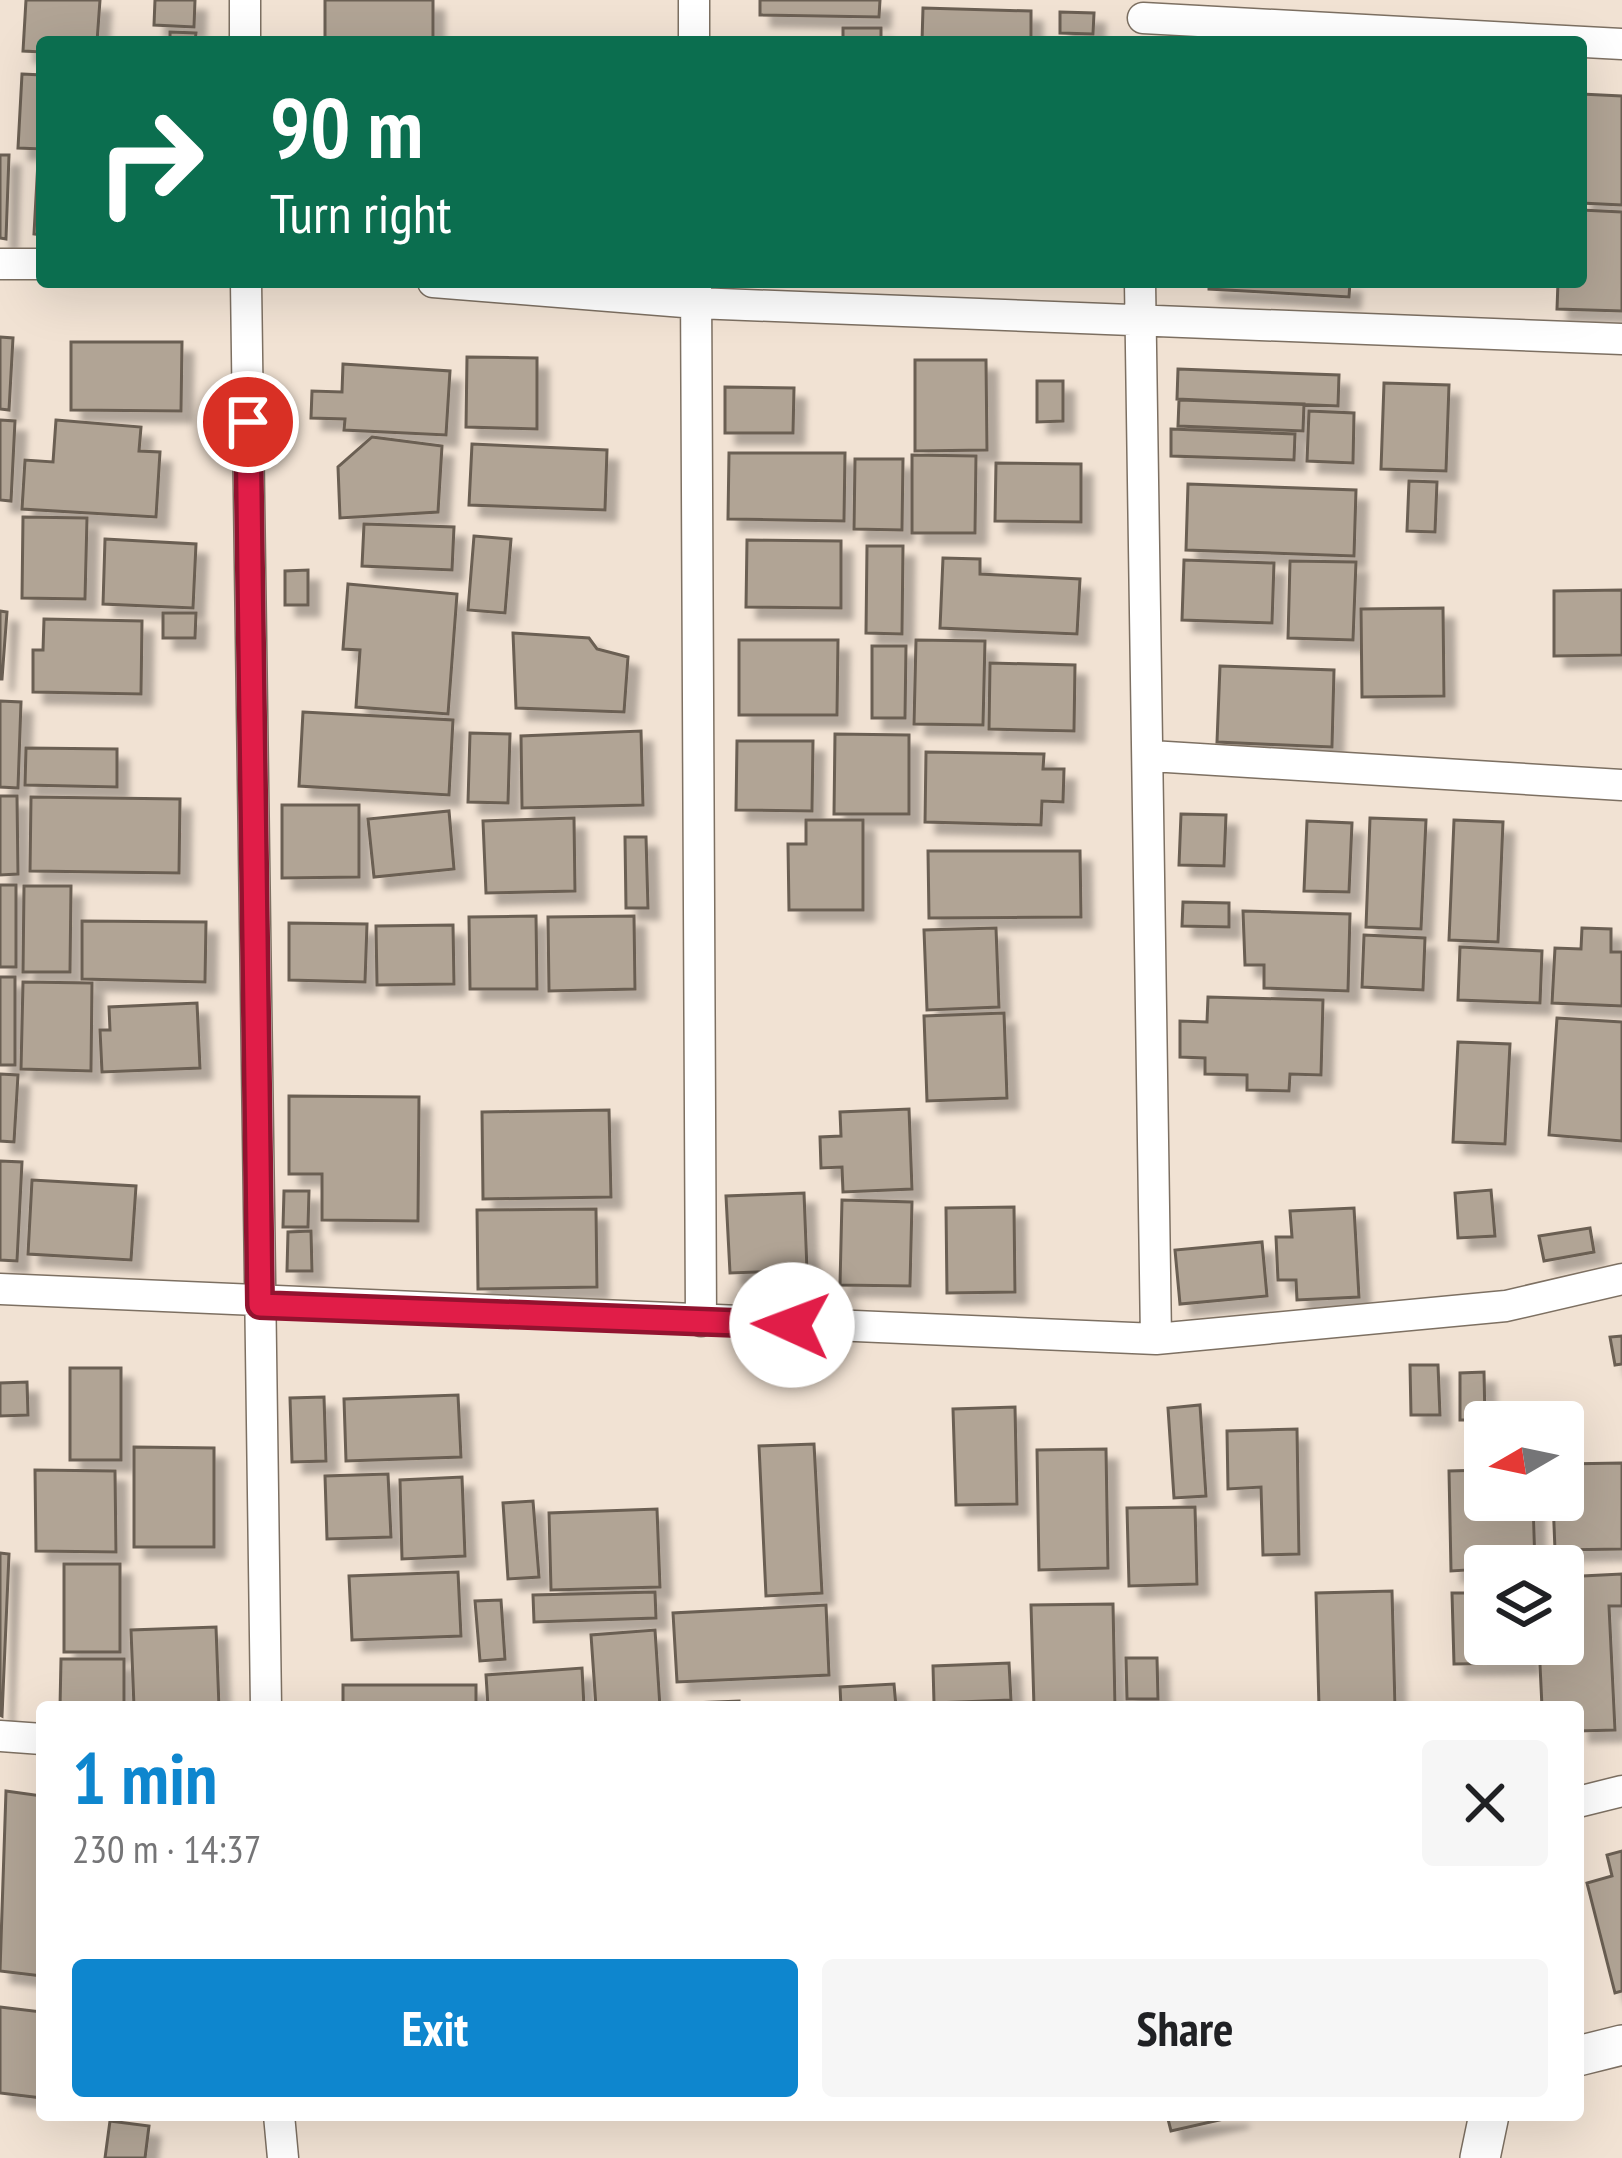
<!DOCTYPE html>
<html lang="en">
<head>
<meta charset="utf-8">
<style>
  :root { --surface:#fff; --page:#f6f6f6; --text:#202124; --muted:#757577; --accent:#0e86ce }
  body { margin:0; font-family:"PT Sans Narrow",sans-serif; background:var(--page); color:var(--text); height:100vh; display:flex; flex-direction:column; font-size:45px; white-space:nowrap }
  * { box-sizing:border-box; margin:0 }
  p { font-size:39px; color:var(--muted) }
  .icon { flex:none; width:66px; height:66px; fill:none; stroke:currentColor; stroke-width:2; stroke-linecap:round; stroke-linejoin:round }
  .map { position:relative; flex:1; overflow:hidden }
  .details { position:absolute; left:36px; top:1701px; width:1548px; height:420px; display:flex; flex-direction:column; background:var(--surface); border-radius:12px; box-shadow:0 12px 48px #0002 }
  .details>* { flex:none }
  .guide { position:absolute; left:36px; top:36px; width:1551px; height:252px; border-radius:12px; box-shadow:0 12px 48px #0002; background:#0b6e4f; color:#fff; overflow:hidden }
  .needle { width:78px; rotate:261deg }
  .fabs { position:absolute; left:1464px; top:1401px; display:grid; gap:24px }
  .fabs a { display:grid; place-items:center; width:120px; height:120px; border-radius:12px; background:var(--surface); box-shadow:0 12px 48px #0002; font-size:60px }
  .pin { position:absolute; display:grid; place-items:center; width:102px; height:102px; color:#fff; margin:-51px; border:6px solid #fff; border-radius:50%; box-shadow:0 3px 12px #0007 }
  .me { position:absolute; width:132px; margin:-66px; rotate:272deg; stroke-linejoin:round; filter:drop-shadow(0 0 9px #0008) }
  .turn { display:flex; align-items:center; gap:42px; height:252px; padding:0 36px; font-size:54px }
  .turn .icon { width:156px; height:156px; stroke-width:2.5 }
  .turn b { display:block; font-size:84px; line-height:102px }
  .round { display:grid; place-items:center; flex:none; width:126px; height:126px; border-radius:12px; background:var(--page) }
  .headline { display:flex; align-items:center; justify-content:space-between; height:204px; padding:0 36px }
  h1 { font-size:72px; font-weight:600; line-height:90px; color:var(--accent) }
  .button { display:flex; gap:24px; margin-top:auto; padding:24px 36px }
  .button a { flex:1; height:138px; border-radius:12px; background:var(--accent); color:#fff; font-size:48px; font-weight:600; line-height:138px; text-align:center }
  .button a+a { background:var(--page); color:var(--text) }
  .map>svg:first-child { display:block }
  .building { fill:#b1a495; stroke:#6b5f52; stroke-width:3; filter:url(#shadow) }
  .lines { fill:none; stroke-linecap:round; stroke-linejoin:round }
  .minor-casing { stroke:#7d7062; stroke-width:33 }
  .tertiary-casing { stroke:#7d7062; stroke-width:42 }
  .minor { stroke:#fff; stroke-width:30 }
  .tertiary { stroke:#fff; stroke-width:39 }
  .route-casing { stroke:#92132f; stroke-width:30 }
  .route { stroke:#e11d48; stroke-width:21 }
</style>
</head>
<body>
<div class="map">
<svg width="1622" height="2158" viewBox="0 0 1622 2158">
  <defs>
    <filter id="shadow"><feDropShadow dx="11" dy="11" stdDeviation="3" flood-color="#0004"/></filter>
  </defs>
  <rect width="100%" height="100%" fill="#f1e2d3"/>
  <path class="building" d="M26,0H100L97,42H42V52L23,51Z
    M155,0H195L194,27L154,25Z
    M325,0H433V42H325Z
    M760,0H880L879,17L760,15Z
    M923,8L1031,11V42H922Z
    M1060,12L1094,13L1093,34L1060,33Z
    M843,28H881V42H843Z
    M170,32L196,33L195,42H170Z
    M22,74L42,75V149L18,148Z
    M1581,94L1622,96V205L1581,203Z
    M0,155H9L6,239L0,238Z
    M38,161L42,162V235L34,234Z
    M1581,210L1622,212V311L1557,309L1558,282H1581Z
    M1209,282H1350L1349,297L1209,289Z
    M0,337L13,338L9,410L0,409Z
    M71,342H182L181,411L71,410Z
    M467,357L537,358V429L466,427Z
    M915,360H986L987,450L915,451Z
    M343,364L450,371L446,435L344,430L345,419L311,418L312,391L342,392Z
    M1178,369L1339,375L1338,406L1177,399Z
    M1037,381H1063V421L1037,422Z
    M1384,383L1449,385L1446,471L1381,469Z
    M725,387L794,388L793,433H725Z
    M1179,400L1304,404L1303,431L1178,426Z
    M1309,411L1354,413L1353,463L1307,461Z
    M0,420L15,421L11,501L0,500Z
    M56,420L141,427L139,451L160,452L156,517L22,509L25,460L53,462Z
    M1171,429L1295,434L1294,460L1171,456Z
    M372,437L442,446L438,512L340,518L338,467Z
    M472,444L607,450L605,510L469,505Z
    M729,453H845L844,521L728,519Z
    M912,455L976,456L975,533H912Z
    M855,459H903L902,530L854,529Z
    M996,463L1081,464V522L995,521Z
    M1409,481L1437,482L1435,532L1407,531Z
    M1188,484L1356,490L1354,556L1186,550Z
    M23,517L87,518L85,599L22,598Z
    M364,524L454,527L452,570L362,566Z
    M474,536L511,539L505,613L468,610Z
    M105,539L196,544L193,608L103,604Z
    M747,540L841,541V608L746,607Z
    M867,546H903L902,634L866,633Z
    M943,558L980,559V574L1080,579L1077,634L940,628Z
    M1184,560L1274,563L1272,623L1182,620Z
    M1290,561L1356,562L1353,640L1288,638Z
    M308,570V605H285V571Z
    M348,584L457,594L448,714L356,707L360,650L343,649Z
    M1622,590V655L1554,656V591Z
    M1443,608L1444,696L1362,697L1361,609Z
    M0,611L7,612L2,679H0Z
    M163,613H196L195,638H163Z
    M44,619L142,621L141,694L33,692V650H43Z
    M513,633L589,638L597,649L628,657L624,712L516,708Z
    M739,640H838L837,715H739Z
    M916,640L985,641L983,725L914,724Z
    M872,646H906L905,718H872Z
    M990,663L1075,665L1074,731L989,729Z
    M1220,666L1334,670L1332,747L1217,742Z
    M0,701L21,702L18,788L0,787Z
    M303,712L453,720L449,795L299,786Z
    M641,731L643,805L522,808L521,736Z
    M470,733L510,734L508,803L468,802Z
    M835,734L909,735V814H834Z
    M737,741H813L812,811L736,810Z
    M26,748L117,749V787L25,785Z
    M926,752L1044,754L1043,769H1064L1063,802L1042,801L1041,825L925,822Z
    M0,796H17L18,874L0,875Z
    M31,797L180,799L179,873L30,871Z
    M282,805H359V877L282,878Z
    M449,811L454,869L374,877L368,819Z
    M1181,814L1226,815L1224,866L1179,865Z
    M574,818L575,891L486,893L483,821Z
    M1370,818L1426,820L1421,929L1366,927Z
    M806,820H863V910H789L788,844H806Z
    M1454,820L1503,822L1498,942L1449,940Z
    M1307,821L1352,823L1349,892L1304,891Z
    M625,837H646L648,908H626Z
    M928,851H1080L1081,917L929,918Z
    M0,885H16V967H0Z
    M24,886H71L70,972H23Z
    M1183,902L1229,903V927L1182,926Z
    M1243,911L1350,914L1348,991L1264,988V965H1245Z
    M536,916L537,989H470L469,917Z
    M634,916L635,989L549,991L548,917Z
    M82,921L206,922L205,982L82,979Z
    M289,923L367,924L365,982L289,980Z
    M453,925L454,984L377,985L376,926Z
    M996,928L999,1007L927,1010L924,930Z
    M1582,928L1611,929V952H1622V1006L1552,1003L1555,948L1581,949Z
    M1364,935L1425,938L1423,990L1362,987Z
    M1460,947L1542,951L1540,1003L1458,1000Z
    M0,977H15V1065H0Z
    M23,982L92,983L91,1071L21,1069Z
    M1208,997L1323,1000L1321,1075L1290,1074L1289,1091L1247,1090V1075L1205,1074V1058L1180,1057V1021L1207,1022Z
    M197,1003L200,1068L102,1072L100,1030H110L109,1007Z
    M1004,1013L1007,1098L927,1101L924,1016Z
    M1557,1018L1622,1022V1141L1549,1135Z
    M1458,1042L1510,1044L1505,1144L1453,1142Z
    M0,1074L18,1075L14,1142L0,1141Z
    M289,1096L419,1097L418,1221L322,1220V1174H289Z
    M909,1109L912,1189L843,1192L842,1167L821,1168L820,1137L841,1136L840,1112Z
    M609,1110L611,1197L483,1199L482,1112Z
    M0,1161L22,1162L17,1261L0,1260Z
    M32,1180L136,1186L131,1260L28,1254Z
    M1491,1190L1495,1236L1458,1238L1455,1193Z
    M284,1191H309L308,1227H283Z
    M804,1193L807,1270L730,1273L726,1196Z
    M842,1200L912,1202L910,1286L840,1285Z
    M1014,1207L1015,1292L947,1293L946,1208Z
    M1354,1208L1359,1297L1297,1300L1296,1280H1278L1276,1237H1292L1290,1211Z
    M596,1209L597,1287L478,1289L477,1210Z
    M1590,1228L1594,1252L1544,1261L1539,1236Z
    M311,1231L312,1271H287L288,1232Z
    M1262,1242L1267,1296L1180,1304L1175,1250Z
    M1622,1336V1364L1615,1365L1610,1337Z
    M1410,1365H1438L1440,1415H1411Z
    M70,1368H121V1460H70Z
    M1484,1372L1485,1420H1460V1373Z
    M27,1382L28,1415L0,1416V1383Z
    M458,1395L461,1457L346,1461L344,1399Z
    M324,1397L326,1461L292,1462L290,1398Z
    M1200,1405L1206,1496L1174,1498L1168,1408Z
    M1015,1407L1017,1504L956,1505L953,1409Z
    M1297,1429L1299,1554L1263,1555L1261,1487L1228,1489L1227,1431Z
    M814,1444L822,1593L766,1596L759,1446Z
    M134,1447L214,1448V1547H134Z
    M1106,1449L1108,1568L1039,1570L1037,1450Z
    M1622,1463V1549L1555,1550L1553,1500H1563V1464Z
    M35,1470L115,1471L116,1552L36,1551Z
    M1485,1470V1500H1533L1535,1566L1451,1571L1449,1471Z
    M388,1474L391,1537L327,1539L325,1476Z
    M462,1477L465,1556L402,1559L400,1480Z
    M533,1501L539,1577L508,1579L503,1503Z
    M1195,1507L1197,1584L1129,1586L1127,1508Z
    M657,1509L660,1587L551,1590L549,1513Z
    M0,1553L9,1554L2,1716L0,1715Z
    M64,1564H120V1652H64Z
    M458,1572L461,1636L352,1640L349,1576Z
    M1622,1574V1606H1609L1615,1730L1578,1731V1707H1542L1539,1644H1563V1577Z
    M1392,1591L1395,1707H1319L1316,1593Z
    M655,1592L656,1618L534,1622L533,1595Z
    M1452,1593H1485V1644H1527L1528,1663L1454,1664Z
    M501,1600L505,1659L480,1661L475,1601Z
    M1113,1604L1115,1707H1034L1031,1605Z
    M826,1605L829,1675L677,1682L673,1613Z
    M216,1627L219,1707H134L131,1630Z
    M655,1630L660,1707H596L591,1635Z
    M1126,1658H1157L1158,1699H1127Z
    M61,1659H124V1707H60Z
    M1009,1663L1011,1700L934,1703L933,1666Z
    M582,1668L584,1707H488L486,1675Z
    M894,1684L896,1707H841L840,1687Z
    M343,1685H476V1707H343Z
    M739,1701V1707H669L668,1704Z
    M6,1791L42,1796V1976L0,1971Z
    M1622,1851V1991L1615,1993L1587,1883L1612,1876L1607,1855Z
    M0,2007L42,2012V2098L0,2093Z
    M1167,2115H1237V2116L1171,2131Z
    M110,2121L149,2126L145,2158H105Z"/>
  <g class="lines">
    <defs>
      <path id="minor" d="M245,0V42
        M694,0V42
        M1143,18L1622,44
        M0,264H42
        M246,282L266,1707
        M433,282L696,303L1622,339
        M696,282L701,1321
        M1140,282L1156,1339
        M1151,756L1622,785
        M0,1289L1156,1339L1506,1306L1622,1279
        M0,1736L42,1739
        M1578,1802L1622,1791
        M279,2115L283,2158"/>
      <path id="tertiary" d="M1578,2056L1622,2045
        M1480,2158L1489,2115"/>
    </defs>
    <use href="#minor" class="minor-casing"/>
    <use href="#tertiary" class="tertiary-casing"/>
    <use href="#minor" class="minor"/>
    <use href="#tertiary" class="tertiary"/>
  </g>
  <g class="lines">
    <defs>
      <path id="route" d="M248,422L260,1305L792,1325"/>
    </defs>
    <use href="#route" class="route-casing"/>
    <use href="#route" class="route"/>
  </g>
</svg>
<div class="fabs">
<a><svg class="needle" viewBox="-14 -14 28 28"><path d="M0-13l5 13h-10z" fill="#e53935"/><path d="M0 13l5-13h-10z" fill="#757577"/></svg></a>
<a><svg class="icon" aria-label="layers" viewBox="0 0 24 24"><path d="M12 4l9 5-9 5-9-5zM3 14l9 5 9-5"/></svg></a>
</div>
<div class="pin" style="left:248px;top:422px;background:#d93025"><svg class="icon" aria-label="arrive" viewBox="0 0 24 24"><path d="M6 21V4h12l-3 4 3 4H6"/></svg></div>
<svg class="me" style="left:792px;top:1325px" viewBox="-20 -20 40 40"><circle r="19" fill="#fff"/><path d="M0-13L10 11 0 6-10 11z" fill="#e11d48"/></svg>
<div class="guide">
<div class="turn"><svg class="icon" aria-label="right" viewBox="0 0 24 24"><path d="M7 20v-9h11M14 6l5 5-5 5"/></svg><div><b>90 m</b>Turn right</div></div>
</div>
<section class="details">
<div class="headline"><div><h1>1 min</h1><p>230 m · 14:37</p></div><a class="round"><svg class="icon" aria-label="close" viewBox="0 0 24 24"><path d="M6 6l12 12M18 6L6 18"/></svg></a></div>
<div class="button"><a>Exit</a><a>Share</a></div>
</section>
</div>
</body>
</html>
